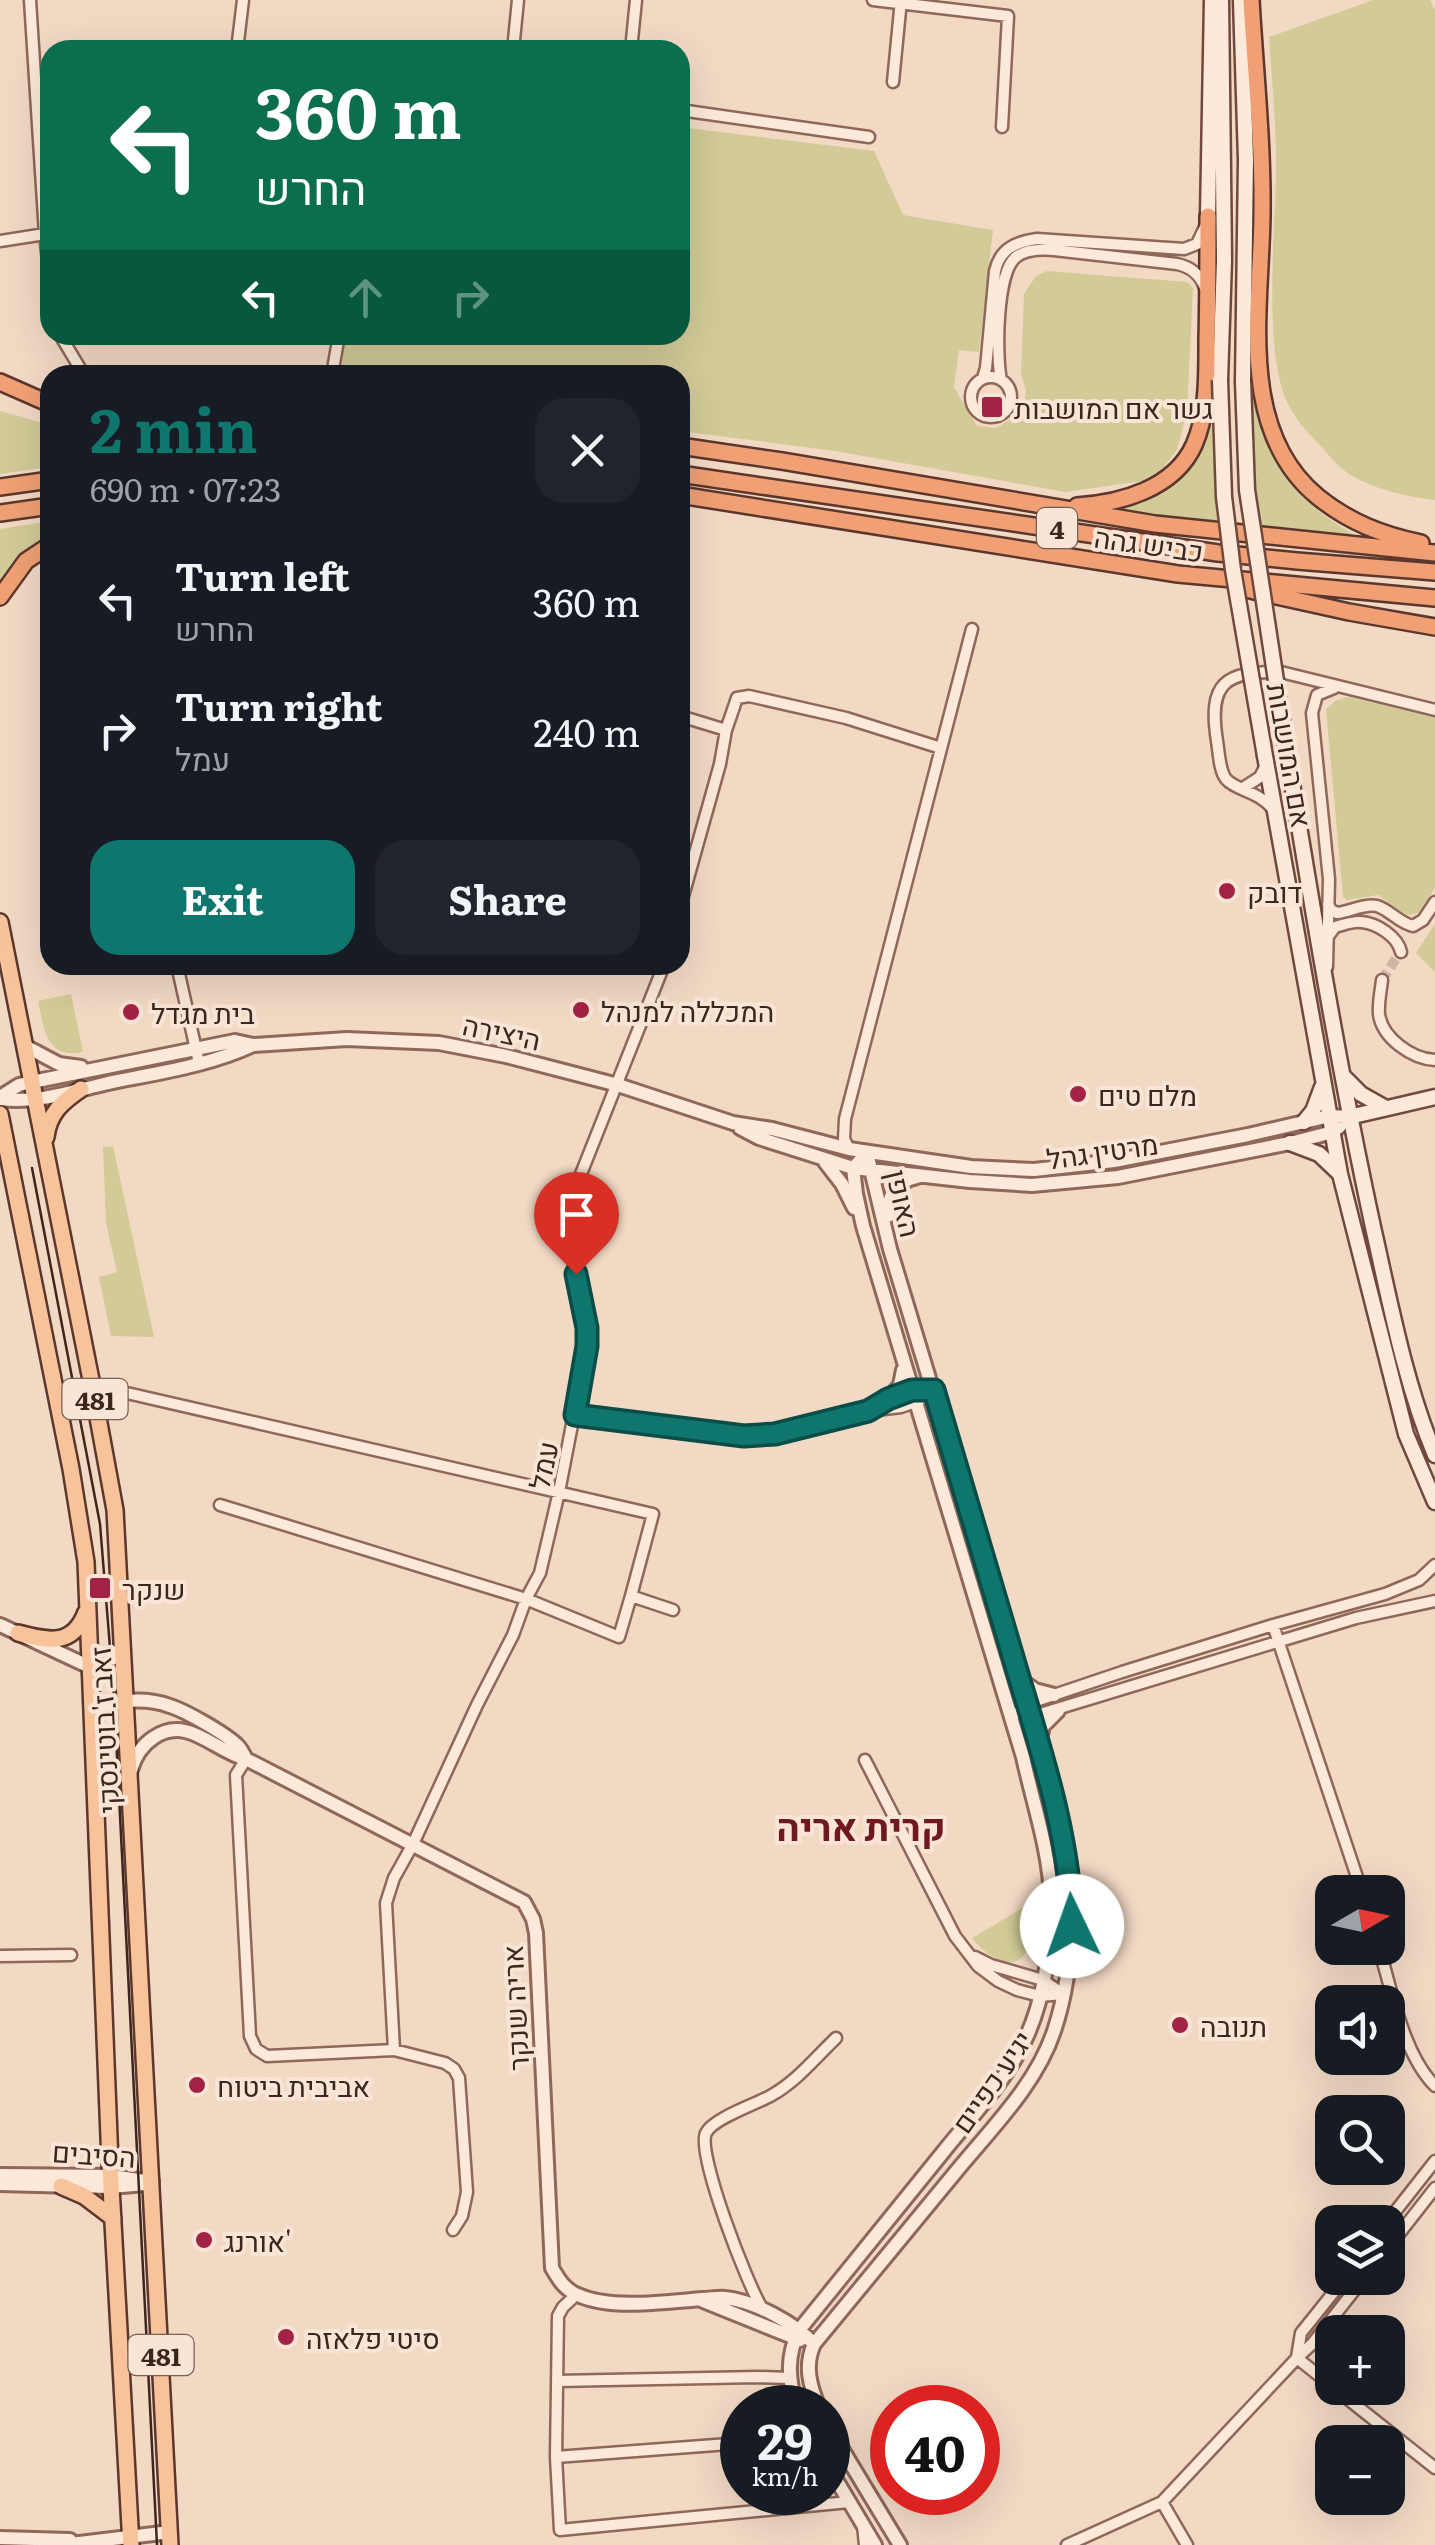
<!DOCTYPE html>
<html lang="en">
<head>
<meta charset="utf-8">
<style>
  :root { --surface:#171b24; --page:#20242c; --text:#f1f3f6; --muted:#9ea1a6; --accent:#0f766e }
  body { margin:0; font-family:Literata,Heebo,serif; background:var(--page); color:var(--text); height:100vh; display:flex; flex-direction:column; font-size:38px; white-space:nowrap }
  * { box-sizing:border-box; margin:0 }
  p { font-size:32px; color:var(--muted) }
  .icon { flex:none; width:55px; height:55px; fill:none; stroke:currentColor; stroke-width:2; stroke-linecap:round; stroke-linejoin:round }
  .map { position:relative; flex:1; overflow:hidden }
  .panel { position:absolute; left:40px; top:365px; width:650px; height:610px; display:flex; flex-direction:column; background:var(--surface); border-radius:30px; box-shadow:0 10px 40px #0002 }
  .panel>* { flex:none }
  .hud { position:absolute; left:40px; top:40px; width:650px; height:305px; border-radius:30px; box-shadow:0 10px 40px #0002; background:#0b6e4f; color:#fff; overflow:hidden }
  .needle { width:65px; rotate:81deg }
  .controls { position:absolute; left:1315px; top:1875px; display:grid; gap:20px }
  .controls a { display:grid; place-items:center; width:90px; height:90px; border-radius:20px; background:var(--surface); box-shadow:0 10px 40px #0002; font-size:50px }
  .speed { position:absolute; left:720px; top:2385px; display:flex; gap:20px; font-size:50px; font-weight:700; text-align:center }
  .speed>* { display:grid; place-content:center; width:130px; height:130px; border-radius:50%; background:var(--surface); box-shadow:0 10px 40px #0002; line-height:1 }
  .speed small { font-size:25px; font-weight:400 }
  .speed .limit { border:15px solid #d22; background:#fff; color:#111 }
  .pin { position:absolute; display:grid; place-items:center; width:85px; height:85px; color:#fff; margin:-102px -42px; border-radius:50% 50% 50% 0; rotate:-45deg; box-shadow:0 0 10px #0007 }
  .pin .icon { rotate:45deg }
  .me { position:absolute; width:110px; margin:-55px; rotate:357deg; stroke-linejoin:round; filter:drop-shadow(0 0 8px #0008) }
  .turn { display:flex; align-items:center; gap:35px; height:210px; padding:0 50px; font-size:45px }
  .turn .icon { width:130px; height:130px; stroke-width:2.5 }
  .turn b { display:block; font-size:70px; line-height:85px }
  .lanes { display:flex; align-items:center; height:95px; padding:0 50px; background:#0003; justify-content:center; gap:50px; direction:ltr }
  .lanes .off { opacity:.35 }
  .round { display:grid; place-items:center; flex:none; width:105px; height:105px; border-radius:30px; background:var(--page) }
  .overview { display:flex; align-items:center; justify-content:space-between; height:170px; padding:0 50px }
  h1 { font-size:60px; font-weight:700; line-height:75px; color:var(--accent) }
  .cta { display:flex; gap:20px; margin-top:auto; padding:20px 50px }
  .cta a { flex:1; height:115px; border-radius:30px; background:var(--accent); color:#fff; font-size:40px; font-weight:700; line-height:115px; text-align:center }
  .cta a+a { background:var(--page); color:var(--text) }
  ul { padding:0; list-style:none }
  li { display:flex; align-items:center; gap:30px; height:130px; padding:0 50px }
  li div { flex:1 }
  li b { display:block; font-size:38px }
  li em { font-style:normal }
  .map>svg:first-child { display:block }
  .green { fill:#d2ca97 }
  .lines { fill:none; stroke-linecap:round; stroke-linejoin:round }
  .minor-tunnel { stroke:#ceb5a3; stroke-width:10; stroke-dasharray:10 5; stroke-linecap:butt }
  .minor-casing { stroke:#8f6859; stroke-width:15 }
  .tertiary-casing { stroke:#8f6859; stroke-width:18 }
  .secondary-casing { stroke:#71493c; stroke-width:19 }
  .primary-casing { stroke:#5c372d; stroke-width:20 }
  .trunk-casing { stroke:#5c372d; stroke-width:20 }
  .minor { stroke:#fce9d9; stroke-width:10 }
  .tertiary { stroke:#fce9d9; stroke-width:12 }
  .secondary { stroke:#fce9d9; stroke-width:14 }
  .primary { stroke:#f8c39a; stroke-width:15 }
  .trunk { stroke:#f0a074; stroke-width:15 }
  .tram { stroke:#3e251e; stroke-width:2.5 }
  .secondary-bridge-casing { stroke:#71493c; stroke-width:19; stroke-linecap:butt }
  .secondary-bridge { stroke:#fce9d9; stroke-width:14 }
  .route-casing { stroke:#0a4d48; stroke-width:25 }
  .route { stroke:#0f766e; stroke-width:18 }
  .poi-dot { fill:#a32344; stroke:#f9e5d5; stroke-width:4 }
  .labels { text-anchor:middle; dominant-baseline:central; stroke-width:8; stroke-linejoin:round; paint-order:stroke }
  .shield { fill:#f9e5d5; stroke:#765f55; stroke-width:2.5 }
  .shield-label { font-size:25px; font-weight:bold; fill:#3e251e }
  .poi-label { font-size:28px; fill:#3e251e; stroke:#f9e5d5; text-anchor:start }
  .street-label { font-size:28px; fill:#3e251e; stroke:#f9e5d5 }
  .district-label { font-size:38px; font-weight:bold; fill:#6e191d; stroke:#f9e5d5 }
</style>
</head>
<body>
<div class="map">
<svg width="1435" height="2545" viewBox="0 0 1435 2545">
  <rect width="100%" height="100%" fill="#f2d9c4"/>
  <path class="green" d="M1373,0H1430L1435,10V500C1406,497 1364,487 1341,468C1334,462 1327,453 1321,446C1308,433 1296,420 1288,404C1263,354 1275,233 1276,175C1277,130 1272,83 1269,37Z
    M680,127L874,151L903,215L993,230L979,352L959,350L954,387L977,426L996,428L1023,412L1026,390L1021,374L1024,294L1036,276L1047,271L1187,282L1193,288L1187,411L1177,450L1162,469L1142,481L1066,492L835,451L680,431V375H341L345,335H680Z
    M1247,366L1256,372C1265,456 1279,490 1354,535L1256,527L1252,492Z
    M1206,399L1216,401L1214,459L1217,521L1111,512L1114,504L1171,482Z
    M0,411L50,425V467L0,474Z
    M50,521V534C29,545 13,562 0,582V529Z
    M1348,697L1435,718V888L1418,913L1407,915L1378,895L1347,900L1343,897L1326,709L1337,700Z
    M1435,924V972L1416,953Z
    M71,994L83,1052C46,1060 44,1028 38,1001Z
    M113,1146L154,1337L111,1336L99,1277L117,1272L106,1223L103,1147Z
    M1031,1903C1032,1917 1034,1940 1026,1952C1012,1976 983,1952 972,1938Z"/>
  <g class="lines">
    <path class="minor-tunnel" d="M1382,980L1397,957"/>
    <defs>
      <path id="minor" d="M30,0L45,234L50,280
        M873,0L1008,16L1002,127
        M237,50L243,0
        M513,50L518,0
        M631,50L636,0
        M893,82L901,0
        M680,110L869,137
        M0,241L45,234
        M60,335L84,375
        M332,375L339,335
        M971 397a20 20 0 1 1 40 0a20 20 0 1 1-40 0Z
        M983,378L986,368L995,271C1000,249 1015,242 1037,239L1184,249L1197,244L1205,227
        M1001,380C996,356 996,273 1016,257C1026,249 1041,249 1054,250L1177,264C1191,267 1200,274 1205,288
        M680,716L726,730
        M1243,788L1260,777L1266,765
        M1272,808C1258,791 1235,790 1226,779C1219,770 1219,752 1217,741C1208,683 1224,671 1281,672L1435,710
        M1328,904L1331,910L1337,913C1349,912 1365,903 1377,906C1390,910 1399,923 1413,926L1423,920L1435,902
        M680,907L720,764L726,730L737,698L749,696L846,718L941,748
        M1329,935L1335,927C1343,925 1353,921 1361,922C1377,923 1398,937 1401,952
        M177,965L199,1063
        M1327,967L1329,879L1312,713L1317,695L1334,688
        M1382,980C1381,990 1378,1003 1379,1014C1382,1038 1412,1059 1435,1060
        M849,1149L844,1139L845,1119L972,629
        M92,1385L653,1514L631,1596L673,1610
        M575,1415L745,1437L775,1434L868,1411L901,1407L916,1402L934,1390
        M220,1505L526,1599L619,1637L631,1596
        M1273,1625L1362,1892
        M1011,1718L1027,1704L1122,1672L1273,1625L1385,1594L1419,1580L1435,1565
        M1027,1718L1356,1618L1435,1601
        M246,1759L236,1775L250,2036L256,2049L267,2056L394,2050L445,2063L454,2069L459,2078L467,2192L462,2216L453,2230
        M865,1760L955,1936L978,1966L998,1981L1017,1990L1040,1996L1063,1994
        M1379,1948C1392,1991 1403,2054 1435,2086
        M0,1956L71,1955
        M975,1957L991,1965L1043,1980L1063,1994
        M394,2050L386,1903L394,1878L413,1844L477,1705L513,1635L526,1599L540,1573L559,1492L587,1347L584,1312L568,1235V1220L579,1179L664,965
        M1387,2222L1435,2161
        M1388,2248L1435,2188
        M576,2295L563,2307L558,2316L556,2457L560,2530L849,2502
        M762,2308C748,2286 696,2153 706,2133C713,2118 757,2104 772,2095C797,2081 816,2057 836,2038
        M1297,2357L1301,2333L1345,2278
        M1297,2358L1332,2386
        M557,2381L758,2377L790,2378
        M1334,2388L1435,2468
        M556,2457L742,2443
        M1162,2502L1187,2545
        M863,2525L865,2545
        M1067,2545L1162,2502L1297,2358L1312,2344L1364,2278"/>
      <path id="tertiary" d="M25,1046L59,1064L81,1067
        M0,1097L19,1085L32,1082L235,1041L253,1045L347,1039L439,1043L506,1056L618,1085L733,1123L772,1129L849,1149L971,1167L1034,1170L1114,1161L1248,1135L1330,1116L1349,1117
        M0,1099C37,1104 73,1091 108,1083C157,1073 208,1066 253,1045
        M740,1128L759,1138L853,1168L970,1181L1032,1185L1118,1177L1290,1143L1333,1132L1340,1126
        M825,1162L842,1184L854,1208
        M888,1216C888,1195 895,1182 917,1177
        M888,1399L900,1385L903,1370
        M0,1625L90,1667C108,1665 114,1659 123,1645
        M1021,1680L1035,1690L1054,1695
        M93,1723C102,1696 147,1698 170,1706C186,1711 226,1734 238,1746C240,1748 245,1757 246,1759
        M1040,1739L1043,1726L1058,1711
        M131,1770C135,1756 141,1746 153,1738C187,1714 214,1751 246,1759L524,1902L533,1919L536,1933L552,2268C559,2280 565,2290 578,2295C611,2310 666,2302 702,2299C710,2299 718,2297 725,2298C754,2301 795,2323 814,2344
        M0,2175L111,2176L152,2182
        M0,2184L111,2187L145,2184
        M703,2301L800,2340
        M797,2408C788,2380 786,2355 800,2329C848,2269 896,2210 944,2151C972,2116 1006,2081 1025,2040C1045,1998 1051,1946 1051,1899C1050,1852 1033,1803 1023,1757L863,1226L856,1194L853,1168L867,1153
        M819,2408C810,2386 804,2366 814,2344C862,2285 911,2227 959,2168C993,2127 1037,2083 1054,2031C1083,1944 1069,1863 1049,1776L890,1249L867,1153
        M828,2426L900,2545
        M828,2466L875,2545
        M0,2538L70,2540
        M63,2545L170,2532"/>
      <path id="secondary" d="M1241,0L1246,160L1243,382
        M1208,216L1212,0
        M1220,380L1224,260L1221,0
        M1287,753C1313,912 1339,1070 1373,1227C1390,1302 1405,1384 1435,1455
        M1265,756L1340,1174L1406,1434L1435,1502
        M1343,1076L1361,1094L1386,1108
        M1349,1117L1435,1097
        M1304,1122L1313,1111L1322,1087
        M1290,1143L1319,1154L1340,1174"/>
      <path id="primary" d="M0,922L92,1385L115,1510L170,2545
        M0,1114L71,1469L86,1562L111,2187L131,2545
        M46,1137C49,1113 62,1102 81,1089
        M18,1633C48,1641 73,1647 86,1612
        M61,2186L84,2196L113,2218"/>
      <path id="trunk" d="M1251,0C1255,71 1263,143 1262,215C1261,308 1236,430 1318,497C1349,522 1382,535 1421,543
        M0,382L50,404
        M680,446L782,461L1155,524L1435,553
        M680,474L1218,553L1297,561L1435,572
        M0,487L50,480
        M680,495L1178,574L1435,598
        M1077,506C1121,503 1174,489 1194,445C1208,414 1207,372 1207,339C1208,298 1208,257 1208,216
        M0,513L50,506
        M1250,590L1349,612L1435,627
        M0,597L26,561L50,545"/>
    </defs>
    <use href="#minor" class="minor-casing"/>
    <use href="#tertiary" class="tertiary-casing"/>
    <use href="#secondary" class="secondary-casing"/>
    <use href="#primary" class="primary-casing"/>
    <use href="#trunk" class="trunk-casing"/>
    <use href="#minor" class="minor"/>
    <use href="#tertiary" class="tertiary"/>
    <use href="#secondary" class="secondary"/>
    <use href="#primary" class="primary"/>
    <use href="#trunk" class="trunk"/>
    <path class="tram" d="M32,1168L100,1524L114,1697L157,2545"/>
    <defs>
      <path id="secondary-bridge" d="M1220,380L1224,497L1233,570L1265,756
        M1243,382L1247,490L1287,753"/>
    </defs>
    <use href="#secondary-bridge" class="secondary-bridge-casing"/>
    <use href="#secondary-bridge" class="secondary-bridge"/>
  </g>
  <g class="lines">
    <defs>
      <path id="route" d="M576,1274L587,1328V1346L575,1415L744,1436L775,1434L868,1411L888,1399L912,1390H934C962,1485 990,1580 1018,1674C1043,1757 1070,1839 1072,1926"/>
    </defs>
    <use href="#route" class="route-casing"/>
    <use href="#route" class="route"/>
  </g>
  <g class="poi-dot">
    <rect x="980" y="395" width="24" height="24" rx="5"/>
    <circle cx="1227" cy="891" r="10"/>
    <circle cx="581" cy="1010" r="10"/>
    <circle cx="131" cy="1012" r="10"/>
    <circle cx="1078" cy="1094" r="10"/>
    <rect x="88" y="1576" width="24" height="24" rx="5"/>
    <circle cx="1180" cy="2025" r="10"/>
    <circle cx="197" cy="2085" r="10"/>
    <circle cx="204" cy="2240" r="10"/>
    <circle cx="286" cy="2337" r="10"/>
  </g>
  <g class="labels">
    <g class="shield">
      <rect x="1037" y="508" width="40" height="40" rx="8"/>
      <rect x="62.5" y="1379" width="65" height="40" rx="8"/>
      <rect x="128.5" y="2335" width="65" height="40" rx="8"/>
    </g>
    <g class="shield-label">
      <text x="1057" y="528">4</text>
      <text x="95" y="1399">481</text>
      <text x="161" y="2355">481</text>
    </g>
    <g class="poi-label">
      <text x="1014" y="407">גשר אם המושבות</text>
      <text x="1247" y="891">דובק</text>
      <text x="601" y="1010">המכללה למנהל</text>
      <text x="151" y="1012">בית מגדל</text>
      <text x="1098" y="1094">מלם טים</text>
      <text x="122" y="1588">שנקר</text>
      <text x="1200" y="2025">תנובה</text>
      <text x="217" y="2085">אביבית ביטוח</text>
      <text x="224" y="2240">אורנג'</text>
      <text x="306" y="2337">סיטי פלאזה</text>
    </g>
    <g class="street-label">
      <text transform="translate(1149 543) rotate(8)">כביש גהה</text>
      <text transform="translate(1291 755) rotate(80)">אם המושבות</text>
      <text transform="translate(502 1031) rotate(12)">היצירה</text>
      <text transform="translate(1102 1150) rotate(-8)">מרטין גהל</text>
      <text transform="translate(905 1203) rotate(77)">האופן</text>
      <text transform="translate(542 1465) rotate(-78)">עמל</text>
      <text transform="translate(103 1730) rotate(-93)">זאב ז'בוטינסקי</text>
      <text transform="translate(514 2008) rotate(-93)">אריה שנקר</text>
      <text transform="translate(991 2081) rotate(-55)">יגיע כפיים</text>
      <text transform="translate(94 2153) rotate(4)">הסיבים</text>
    </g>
    <g class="district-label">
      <text x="861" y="1824">קרית אריה</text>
    </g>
  </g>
</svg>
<div class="controls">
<a><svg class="needle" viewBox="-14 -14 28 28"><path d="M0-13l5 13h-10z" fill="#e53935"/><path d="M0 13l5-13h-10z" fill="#9ea1a6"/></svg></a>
<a><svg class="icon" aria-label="sound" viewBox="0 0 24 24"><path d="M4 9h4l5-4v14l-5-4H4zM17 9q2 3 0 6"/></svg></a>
<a><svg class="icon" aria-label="search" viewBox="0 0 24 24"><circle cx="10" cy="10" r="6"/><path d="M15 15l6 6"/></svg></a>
<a><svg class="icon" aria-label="layers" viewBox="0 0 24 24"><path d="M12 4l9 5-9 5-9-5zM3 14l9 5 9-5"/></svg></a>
<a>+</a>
<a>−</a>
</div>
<div class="speed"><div>29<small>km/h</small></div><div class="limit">40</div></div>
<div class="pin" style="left:576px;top:1274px;background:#d93025"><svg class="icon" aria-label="arrive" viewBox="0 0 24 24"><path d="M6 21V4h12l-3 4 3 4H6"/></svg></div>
<svg class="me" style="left:1072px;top:1926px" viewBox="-20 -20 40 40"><circle r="19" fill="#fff"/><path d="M0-13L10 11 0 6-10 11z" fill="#0f766e"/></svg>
<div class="hud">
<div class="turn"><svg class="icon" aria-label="left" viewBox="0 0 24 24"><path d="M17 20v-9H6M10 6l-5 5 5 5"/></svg><div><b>360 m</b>החרש</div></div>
<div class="lanes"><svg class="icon" aria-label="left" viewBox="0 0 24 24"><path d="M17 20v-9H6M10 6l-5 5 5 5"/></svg><svg class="icon off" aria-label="ahead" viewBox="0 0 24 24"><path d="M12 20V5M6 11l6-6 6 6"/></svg><svg class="icon off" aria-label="right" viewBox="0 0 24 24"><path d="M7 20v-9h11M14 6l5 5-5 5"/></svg></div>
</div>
<section class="panel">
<div class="overview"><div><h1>2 min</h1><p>690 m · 07:23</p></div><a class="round"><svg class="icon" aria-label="close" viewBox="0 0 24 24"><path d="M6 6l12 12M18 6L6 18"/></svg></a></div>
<ul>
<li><svg class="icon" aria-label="left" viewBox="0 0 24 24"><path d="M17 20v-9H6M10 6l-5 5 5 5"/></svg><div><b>Turn left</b><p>החרש</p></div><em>360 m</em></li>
<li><svg class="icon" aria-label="right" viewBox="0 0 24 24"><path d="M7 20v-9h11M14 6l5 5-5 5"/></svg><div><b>Turn right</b><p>עמל</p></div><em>240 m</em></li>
</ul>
<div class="cta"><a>Exit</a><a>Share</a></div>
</section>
</div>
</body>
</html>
